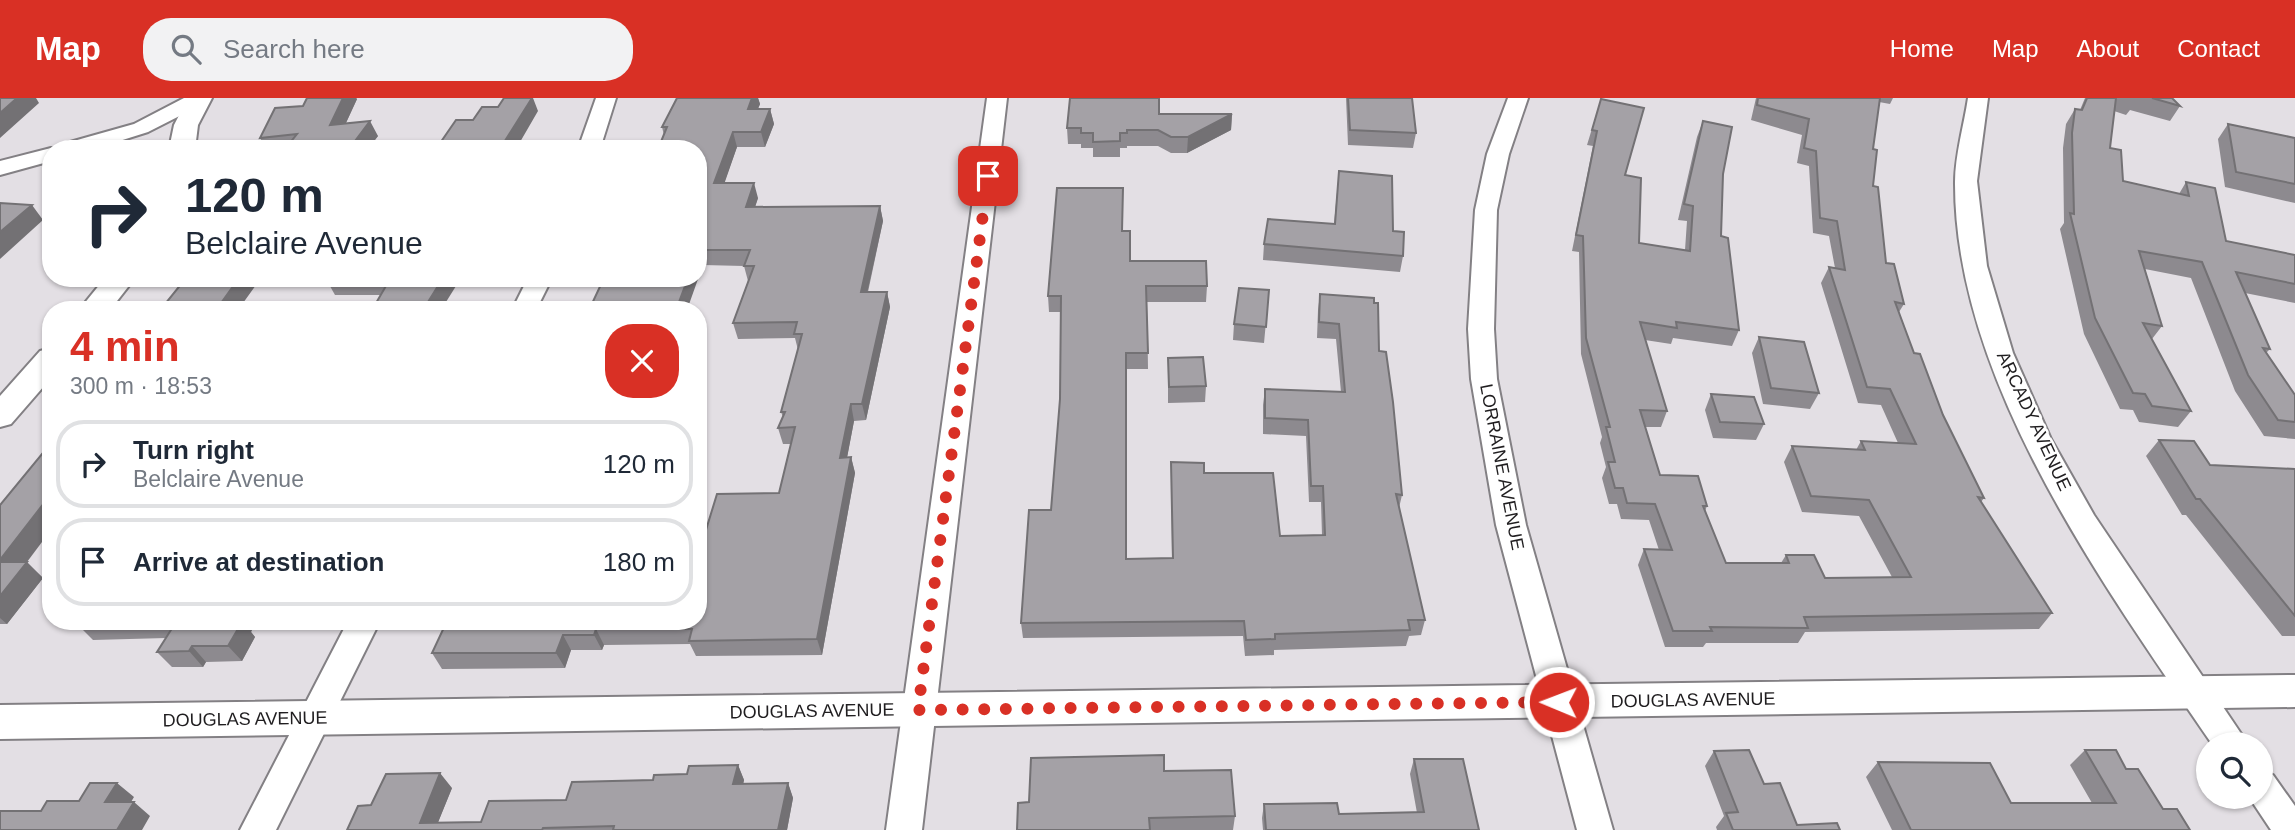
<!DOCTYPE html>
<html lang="en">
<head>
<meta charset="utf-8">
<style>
  :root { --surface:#fff; --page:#f2f2f3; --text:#1f2937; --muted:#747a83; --line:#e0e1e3; --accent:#d93025 }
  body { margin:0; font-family:Helvetica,sans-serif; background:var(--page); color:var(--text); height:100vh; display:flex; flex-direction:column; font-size:26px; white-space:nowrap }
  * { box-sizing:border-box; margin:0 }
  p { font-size:23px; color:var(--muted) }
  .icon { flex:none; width:38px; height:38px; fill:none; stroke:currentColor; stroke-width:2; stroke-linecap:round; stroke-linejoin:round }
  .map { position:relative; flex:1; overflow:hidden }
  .panel { position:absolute; left:42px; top:203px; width:665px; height:329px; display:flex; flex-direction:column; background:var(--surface); border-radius:28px; box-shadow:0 2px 5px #0004 }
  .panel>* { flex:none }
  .banner { position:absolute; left:42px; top:42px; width:665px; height:147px; border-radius:28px; box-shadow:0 2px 5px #0004; background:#fff; color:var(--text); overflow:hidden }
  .fabs { position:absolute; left:2196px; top:634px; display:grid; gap:14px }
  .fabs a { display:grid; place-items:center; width:77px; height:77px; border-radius:50%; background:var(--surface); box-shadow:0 2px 5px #0004; font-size:35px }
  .pin { position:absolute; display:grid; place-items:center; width:60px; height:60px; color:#fff; margin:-30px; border-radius:14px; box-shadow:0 4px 10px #0006 }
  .me { position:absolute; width:77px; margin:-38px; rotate:271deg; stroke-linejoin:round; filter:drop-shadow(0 0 5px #0008) }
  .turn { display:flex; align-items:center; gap:24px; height:147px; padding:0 28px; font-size:32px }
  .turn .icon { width:91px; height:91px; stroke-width:2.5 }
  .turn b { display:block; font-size:49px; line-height:60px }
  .round { display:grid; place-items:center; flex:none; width:74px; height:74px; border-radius:28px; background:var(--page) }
  .headline { display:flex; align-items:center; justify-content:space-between; height:119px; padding:0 28px }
  h1 { font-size:42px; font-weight:700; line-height:52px; color:var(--accent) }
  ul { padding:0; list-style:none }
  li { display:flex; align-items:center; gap:21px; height:88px; margin:0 14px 10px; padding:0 14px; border:4px solid var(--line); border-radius:28px }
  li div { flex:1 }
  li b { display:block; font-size:26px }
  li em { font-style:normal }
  header { display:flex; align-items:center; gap:42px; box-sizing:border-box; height:98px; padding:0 35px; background:var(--accent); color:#fff }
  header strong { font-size:33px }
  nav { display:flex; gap:38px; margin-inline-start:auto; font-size:24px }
  .search { width:490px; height:63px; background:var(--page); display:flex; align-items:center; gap:18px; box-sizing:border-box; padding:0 24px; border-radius:28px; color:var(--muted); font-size:26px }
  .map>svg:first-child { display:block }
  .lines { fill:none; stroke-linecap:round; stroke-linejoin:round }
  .minor-casing { stroke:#838084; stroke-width:4 }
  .tertiary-casing { stroke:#838084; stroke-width:4 }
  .minor { fill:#fff; fill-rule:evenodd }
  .tertiary { fill:#fff; fill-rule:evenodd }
  .wall { fill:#8d8a8f }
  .shaded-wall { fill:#737174 }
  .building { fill:#a4a1a6; stroke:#737174; stroke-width:2 }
  .route { stroke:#d93025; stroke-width:12; stroke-dasharray:0 21.6 }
  .labels { text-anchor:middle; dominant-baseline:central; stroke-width:5; stroke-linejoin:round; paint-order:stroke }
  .street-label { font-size:18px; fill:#201e20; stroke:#fff }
</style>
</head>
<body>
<header>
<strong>Map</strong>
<div class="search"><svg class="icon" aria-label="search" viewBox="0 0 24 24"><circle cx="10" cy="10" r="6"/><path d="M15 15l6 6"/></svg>Search here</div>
<nav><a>Home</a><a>Map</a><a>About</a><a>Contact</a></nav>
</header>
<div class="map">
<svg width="2295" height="732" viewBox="0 0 2295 732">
  <rect width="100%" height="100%" fill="#e3dfe4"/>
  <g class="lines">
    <defs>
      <path id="minor" d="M184,0H210L207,4L148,34L94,51H61L63,46L134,26Z
        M596,0H616L600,51H578Z
        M987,0H1007L922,732H886Z
        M1508,0H1528L1509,56L1497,112L1494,231L1497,281L1526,427L1613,732H1577L1496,427L1471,281L1468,231L1475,112L1487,56Z
        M1968,0H1988L1977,83L1987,168L2013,255L2051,341L2094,417L2248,646H2212C2104,488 1954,282 1955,84C1955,57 1964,27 1968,0Z
        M51,50L56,51H51V63L0,77V63Z
        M528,180H552L536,212H512Z
        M348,523H380L276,732H240Z
        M2261,672L2273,677L2295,708V732H2271L2249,699L2261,698Z"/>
      <path id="tertiary" d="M188,0H212L198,27L195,51H169L174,27Z
        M105,180H135L110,212H79Z
        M51,250V280L11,326L0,329V298L40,253Z
        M2295,577V609L0,641V607Z"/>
    </defs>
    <use href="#minor" class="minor-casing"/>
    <use href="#tertiary" class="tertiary-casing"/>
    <use href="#minor" class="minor"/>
    <use href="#tertiary" class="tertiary"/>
  </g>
  <path class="wall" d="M311,0H356L357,1L346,25L378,38L368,51H266L260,40L303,8Z
    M677,0H758L760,6L758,11H770L774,26L765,49H737L724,85L758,100L755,109L880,108L883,123L868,194H887L890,209L866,322L854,323L847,359H851L855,375L822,557L696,558L690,546L604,547L602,552H571L565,570L442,571L432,555L447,523H698L779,395L791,346H783L778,330L783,319L781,314L798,252L795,240L738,241L733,225L748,183L744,168L703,167L698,180L662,29Z
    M1346,0H1412L1416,35L1413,50L1348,47Z
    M1756,0H1893L1890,6L1879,4L1873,51V88L1886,165L1904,206L1899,214L1914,255L1943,317L1984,400L1981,404L2052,515L2039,531L1805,534L1798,545H1706L1703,549H1665L1638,467L1644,451L1659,452L1649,422L1621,421L1617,406H1609L1602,380L1606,369L1600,345L1602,339L1581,256L1579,154L1572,153L1593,48L1587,47L1601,1L1625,77L1639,145L1685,152L1687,123L1678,122L1697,39L1703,23L1723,76L1721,138L1739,232L1732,248L1673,240L1671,246L1645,242L1667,313L1661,329H1645L1660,377L1707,408L1705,413L1726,465H1781L1786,457L1825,480L1892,479L1859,418L1802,414L1784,364L1792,348L1856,352L1861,343L1898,345L1881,307L1858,305L1821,185L1829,169L1835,170L1829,138L1813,135L1809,68L1797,65L1802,37L1751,22Z
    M2085,0H2172L2180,8L2170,23L2130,12L2126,17L2114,13L2110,50L2123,83L2179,96L2186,84L2226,143L2295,157V205L2245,195L2270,251L2266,255L2295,297V341L2264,338L2235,293L2191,180L2145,171L2162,228L2152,241L2191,313L2178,329L2139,324L2133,312L2120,311L2084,236L2060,131L2064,125L2063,50L2066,26L2075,11L2080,12Z
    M1159,16H1232L1231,32L1187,55H1171L1158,48H1127V50H1120V59H1093V50H1081V46H1068L1067,30Z
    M2228,26L2295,40V105L2225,89L2218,41Z
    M1339,73L1393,133L1403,158L1400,174L1263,162L1264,146L1334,126Z
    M1123,106V133L1130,163L1207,188L1206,204H1147L1148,271H1126V461L1172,460L1171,364L1204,375L1280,438L1322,437L1321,404H1309L1306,338L1263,336V307L1265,291L1341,294L1336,241L1317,240L1318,212L1320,196L1379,253L1402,397L1399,410L1425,522L1421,537L1409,538L1406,548L1274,552V557L1245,558L1243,538L1023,540L1021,525L1051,412L1060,301L1061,214H1049L1048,198Z
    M461,180L380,197H335L326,181Z
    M1269,192L1264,245L1233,242L1234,226Z
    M1759,239L1819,295L1810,311L1763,306L1752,255Z
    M1168,260L1206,288L1205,304L1168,305Z
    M1711,296L1764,326L1756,342L1713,340L1705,312Z
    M2159,342L2210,367L2295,371V538H2282L2186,417H2182L2146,358Z
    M0,407L26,464L43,480L7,526H0Z
    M256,523L251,534L255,539L242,563L206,564L203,569H172L157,554L166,540L93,542L77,526Z
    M2085,652L2126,671L2163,711L2190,732H1892L1866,679L1878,664L2011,705H2092L2070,667Z
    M1714,653L1764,686L1797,727L1840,732H1717L1716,729L1724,718L1705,668Z
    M1414,661L1479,732H1263L1262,720L1264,706L1339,716L1417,715L1410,676Z
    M738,667L744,682L743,686L788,685L793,700L787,732H347L371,707L452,690L438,724H481L566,702L653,682Z
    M1164,673L1235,718L1233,732H1017L1029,704Z"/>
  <path class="shaded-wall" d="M17,0H36L39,5L0,40V15Z
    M343,0H356L357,1L338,42L330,27Z
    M532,0H533L538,13L516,51H505L503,46Z
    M752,0H758L760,6L751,26L748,11Z
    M770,11L774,26L765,49L761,34Z
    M1232,16L1231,32L1187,55L1188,39Z
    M370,23L378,38L368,51H349Z
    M733,34L737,49L719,101L714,85Z
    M754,85L758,100L750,124L746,109Z
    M32,107L43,122L0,161V134Z
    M880,108L883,123L864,209L861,194Z
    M699,151L703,167L687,212H676L688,180H698Z
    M239,180H261L238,212H216Z
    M443,180H461L441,212H423Z
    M887,194L890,209L866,322L862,306Z
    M851,306L854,323L844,376L840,360Z
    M851,359L855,375L822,557L817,541Z
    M51,396V432L15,480L0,465V462Z
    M27,464L43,480L7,526L0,520V498Z
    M235,523H256L251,534L255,539L242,563L228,548Z
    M596,531L604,547L602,552L594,537Z
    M563,537L571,552L565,570L556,555Z
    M192,548L206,564L203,569L189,553Z
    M738,667L744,682L740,701L733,686Z
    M440,675L452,690L435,732L420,725Z
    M117,685L134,699L122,719L105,704Z
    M788,685L793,700L787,732H778Z
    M134,704L150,718L142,732H117Z"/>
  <path class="building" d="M0,0H17L0,15Z
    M307,0H343L330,27L370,23L349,51H285L297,36L260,40L275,10L303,8Z
    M504,0H532L503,46H512L509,51H436L456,22H473L482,9H498Z
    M677,0H752L748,11H770L761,34H733L714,85H754L746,109L880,108L861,194H887L862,306H851L840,360L851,359L817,541L689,543L692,531H596L594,537H563L556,555H432L447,523H698V458L717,396L779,395L795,329L778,330L785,314H781L802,236H794L797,224L733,225L754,168H744L750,152H698V51H658L667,29H662Z
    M1070,0H1159V16H1232L1188,39H1171L1158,32H1127V35H1120V43L1093,44V35H1081V30H1067Z
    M1348,0H1412L1416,35L1350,32Z
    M1758,0H1880L1873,51L1877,52L1873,88L1878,89L1886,165L1894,166L1904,206L1895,204L1914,255L1920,256L1943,317L1984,400L1978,399L2052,515L1804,519L1808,530L1710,529L1712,533H1673L1644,451L1672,452L1655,406L1627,405L1623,390H1615L1608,364H1615L1606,329H1610L1586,240L1583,138L1576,137L1597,33L1592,32L1601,1L1644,10L1625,77L1641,80L1639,145L1690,153L1693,108L1684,106L1703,23L1732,29L1723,76L1721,138L1728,140L1739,232L1676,224L1677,230L1640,224L1667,313L1640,312L1660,377L1698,378L1707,408H1703L1726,465H1789L1786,457H1814L1825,480L1911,479L1869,402L1811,398L1792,348L1865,352L1861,343L1916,346L1890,291L1867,289L1829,169L1845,172L1837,123L1820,120L1816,53L1804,50L1809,21L1757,7Z
    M2087,0H2116L2110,50L2121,52L2123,83L2189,98L2186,84L2215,90L2226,143L2295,157V186L2236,174L2270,251L2263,250L2295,297V324L2278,322L2248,277L2202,164L2139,153L2162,228L2143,225L2191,313L2152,308L2145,296L2133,295L2095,220L2070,115L2074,116L2072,35L2075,11L2082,12Z
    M2152,0H2172L2180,8Z
    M2228,26L2295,40V86L2236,74Z
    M1339,73L1392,78L1393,133L1404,134L1403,158L1264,146L1268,121L1335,126Z
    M1057,90H1123L1122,133H1130V163H1206L1207,188H1146L1148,255H1126V461L1173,460L1171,364L1204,365V375H1273L1280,438L1325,437L1323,388H1311L1308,322L1265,320V291L1345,294L1339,226L1319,224L1320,196L1374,200V205H1378L1379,253L1386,254L1393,304L1402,397L1396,396L1425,522H1408L1410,532L1275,536V541L1246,542L1244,523L1021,525L1029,412H1051L1060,301L1061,198H1048Z
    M0,105L32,107L0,134Z
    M186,180H239L216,212L161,211Z
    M326,180H443L423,212H372L390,181Z
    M604,180H688L676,212H589Z
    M1239,190L1269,192L1266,229L1234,226Z
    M1759,239L1804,244L1819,295L1771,290Z
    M1203,259L1206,288L1169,289L1168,260Z
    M1711,296L1754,299L1764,326L1720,324Z
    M2159,342L2194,343L2210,367L2295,371V518L2200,401H2196Z
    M51,345V396L0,462V407Z
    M0,464H27L0,498Z
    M79,523H235L242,524L228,548H192L189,553L157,554L176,524L77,526Z
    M1749,652L1764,686L1780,685L1797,727L1837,725L1840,732H1733L1726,715L1738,714L1714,653Z
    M2085,652H2116L2126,671H2138L2163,711H2177L2190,732H1911L1878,664L1990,665L2011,705H2116Z
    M1164,657V673L1231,672L1235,718L1149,720L1150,732H1017L1018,705L1029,704L1031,660Z
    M1414,661H1463L1479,732H1266L1264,706L1337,705L1339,716L1424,714Z
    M738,667L733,686L788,685L778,732H613L614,728L543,730L542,732H347L358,708L371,707L386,676L440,675L420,725L481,724L489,703L566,702L572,684L653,682L654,677L687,676L689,668Z
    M90,685H117L105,704H134L117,732H0V713H41L47,703H79Z"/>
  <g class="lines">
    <path class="route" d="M988,78L918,612L1559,604"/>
  </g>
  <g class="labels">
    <g class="street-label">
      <text transform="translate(2034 323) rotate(65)">ARCADY AVENUE</text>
      <text transform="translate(1502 369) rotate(79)">LORRAINE AVENUE</text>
      <text transform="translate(1693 602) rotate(-1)">DOUGLAS AVENUE</text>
      <text transform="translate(812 613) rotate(-1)">DOUGLAS AVENUE</text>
      <text transform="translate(245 621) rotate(-1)">DOUGLAS AVENUE</text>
    </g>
  </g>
</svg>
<div class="fabs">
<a><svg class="icon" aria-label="search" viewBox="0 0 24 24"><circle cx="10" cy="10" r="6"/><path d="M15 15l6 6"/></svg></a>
</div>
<div class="pin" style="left:988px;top:78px;background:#d93025"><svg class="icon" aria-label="arrive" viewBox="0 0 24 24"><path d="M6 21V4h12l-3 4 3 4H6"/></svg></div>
<svg class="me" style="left:1559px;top:604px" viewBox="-20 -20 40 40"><circle r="17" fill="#d93025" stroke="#fff" stroke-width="3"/><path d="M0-11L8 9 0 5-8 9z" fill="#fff"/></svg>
<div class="banner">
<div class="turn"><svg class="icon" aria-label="right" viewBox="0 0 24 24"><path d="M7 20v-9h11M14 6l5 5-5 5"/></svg><div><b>120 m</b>Belclaire Avenue</div></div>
</div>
<section class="panel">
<div class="headline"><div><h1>4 min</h1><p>300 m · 18:53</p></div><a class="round" style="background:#d93025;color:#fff"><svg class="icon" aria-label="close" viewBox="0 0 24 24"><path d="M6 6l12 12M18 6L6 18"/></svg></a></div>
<ul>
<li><svg class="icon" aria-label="right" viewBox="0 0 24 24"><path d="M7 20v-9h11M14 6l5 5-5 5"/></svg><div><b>Turn right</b><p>Belclaire Avenue</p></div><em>120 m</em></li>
<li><svg class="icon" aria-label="arrive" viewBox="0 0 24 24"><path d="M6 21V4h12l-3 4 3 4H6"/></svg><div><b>Arrive at destination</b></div><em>180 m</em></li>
</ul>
</section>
</div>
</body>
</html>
